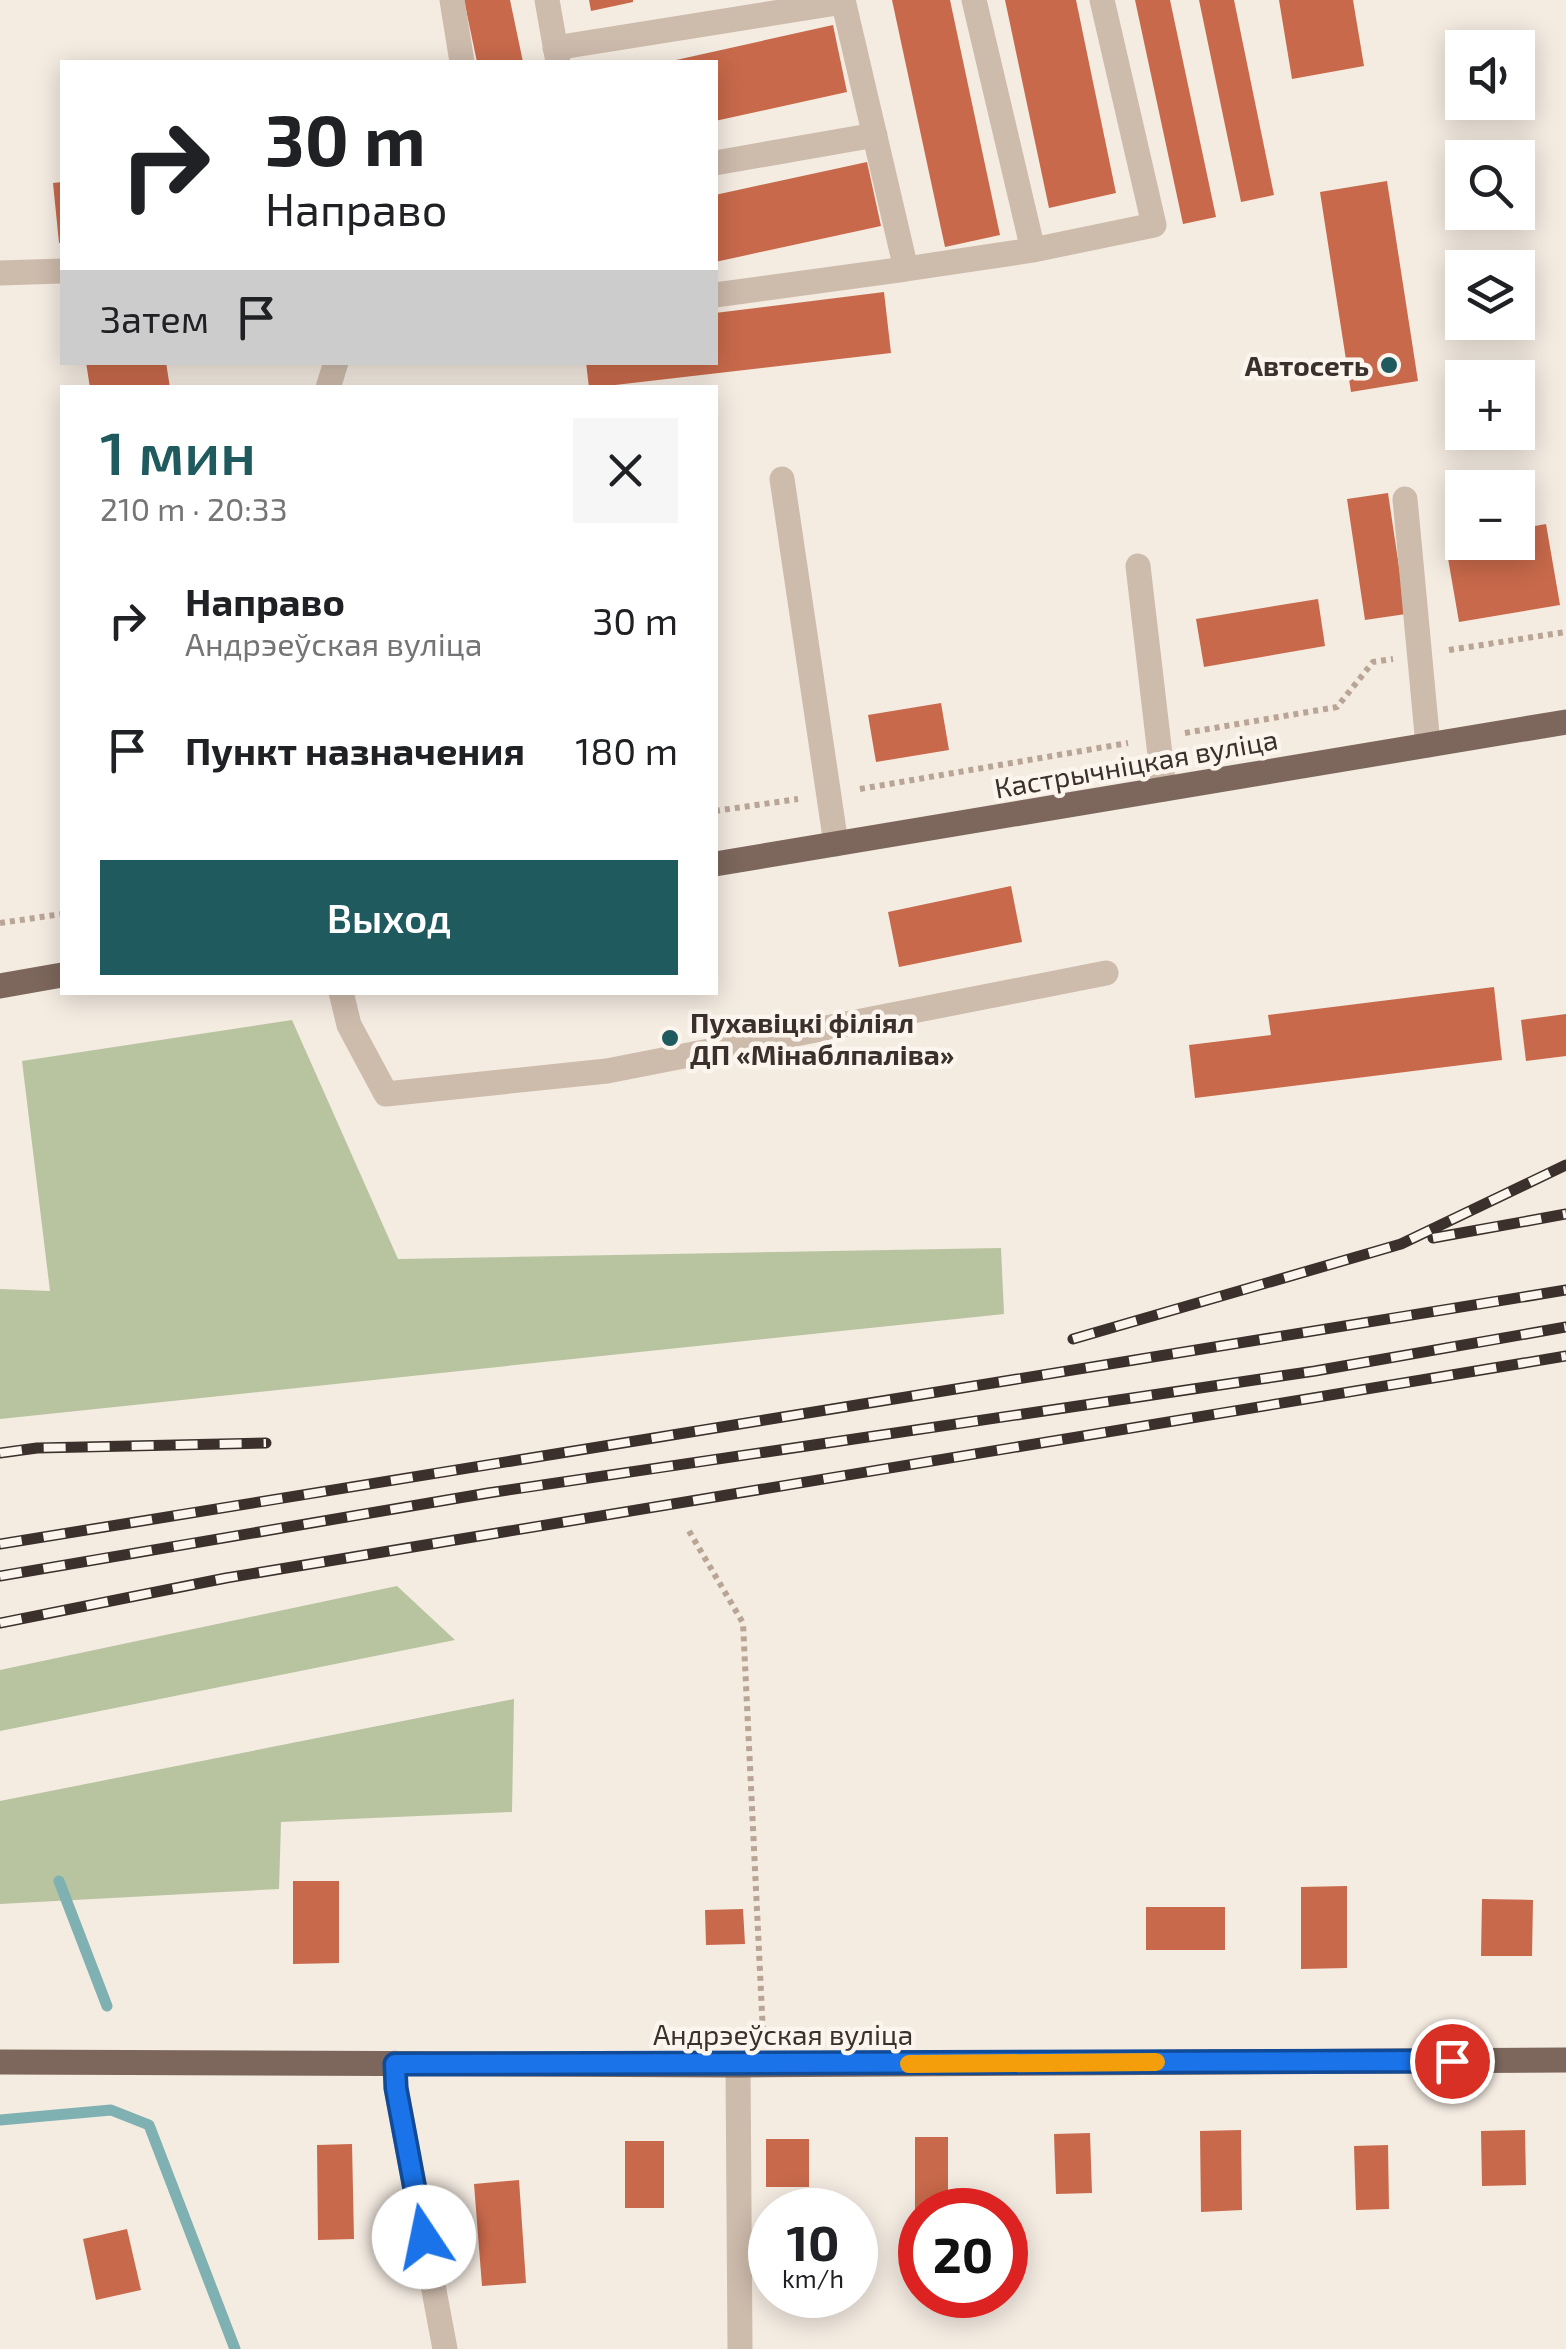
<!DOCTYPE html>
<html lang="ru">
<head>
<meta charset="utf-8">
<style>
  :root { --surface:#fff; --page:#f6f6f6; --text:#202124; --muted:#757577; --accent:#1f5a5e }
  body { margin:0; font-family:"Exo 2",sans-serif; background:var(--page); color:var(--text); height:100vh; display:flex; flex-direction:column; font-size:38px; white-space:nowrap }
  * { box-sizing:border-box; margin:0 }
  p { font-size:32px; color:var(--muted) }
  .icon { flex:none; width:55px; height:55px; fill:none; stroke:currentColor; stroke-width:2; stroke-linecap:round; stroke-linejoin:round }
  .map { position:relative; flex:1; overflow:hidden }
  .drawer { position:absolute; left:60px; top:385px; width:658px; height:610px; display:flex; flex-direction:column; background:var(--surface); border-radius:0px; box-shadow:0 5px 25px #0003 }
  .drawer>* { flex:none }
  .hud { position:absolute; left:60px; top:60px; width:658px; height:305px; border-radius:0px; box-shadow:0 5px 25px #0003; background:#fff; color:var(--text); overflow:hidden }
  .tools { position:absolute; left:1445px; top:30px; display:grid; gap:20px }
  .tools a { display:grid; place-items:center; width:90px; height:90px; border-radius:0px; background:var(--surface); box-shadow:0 5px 25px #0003; font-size:50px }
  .speed { position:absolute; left:748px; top:2188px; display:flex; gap:20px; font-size:50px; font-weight:700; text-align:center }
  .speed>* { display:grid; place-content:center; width:130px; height:130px; border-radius:50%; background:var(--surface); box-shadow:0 5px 25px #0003; line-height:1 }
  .speed small { font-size:25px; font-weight:400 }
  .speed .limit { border:15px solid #d22; background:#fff; color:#111 }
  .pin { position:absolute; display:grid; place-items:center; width:85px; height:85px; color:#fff; margin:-42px; border:5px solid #fff; border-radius:50%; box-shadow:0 2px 10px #0007 }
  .me { position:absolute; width:110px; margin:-55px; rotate:349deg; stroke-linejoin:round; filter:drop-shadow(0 0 8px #0008) }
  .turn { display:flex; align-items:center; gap:35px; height:210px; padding:0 40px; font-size:45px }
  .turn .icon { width:130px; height:130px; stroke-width:2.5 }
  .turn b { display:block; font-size:70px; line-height:85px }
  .then { display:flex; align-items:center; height:95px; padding:0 40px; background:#0003; gap:20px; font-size:38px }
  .round { display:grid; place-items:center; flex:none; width:105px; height:105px; border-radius:0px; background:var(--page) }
  .headline { display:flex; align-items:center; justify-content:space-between; height:170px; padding:0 40px }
  h1 { font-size:60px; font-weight:600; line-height:75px; color:var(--accent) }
  .button { display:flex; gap:20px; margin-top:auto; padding:20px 40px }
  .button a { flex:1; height:115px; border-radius:0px; background:var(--accent); color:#fff; font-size:40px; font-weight:600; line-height:115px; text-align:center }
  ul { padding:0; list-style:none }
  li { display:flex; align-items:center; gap:30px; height:130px; padding:0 40px }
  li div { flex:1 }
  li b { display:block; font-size:38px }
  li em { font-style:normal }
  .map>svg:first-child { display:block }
  .green { fill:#b8c4a0 }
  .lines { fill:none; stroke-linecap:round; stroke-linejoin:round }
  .stream { stroke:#7fb0b2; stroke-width:11 }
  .building { fill:#c8694b }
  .path { stroke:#b9a596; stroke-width:6; stroke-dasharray:5 5; stroke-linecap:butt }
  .minor { stroke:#cdbbac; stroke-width:25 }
  .major { stroke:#7d675c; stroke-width:25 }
  .rail-casing { stroke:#3b302b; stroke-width:11 }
  .rail { stroke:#fbf5ee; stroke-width:8; stroke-dasharray:22; stroke-linecap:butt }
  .route-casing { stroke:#114b97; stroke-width:25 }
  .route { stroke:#1a73e8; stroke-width:18 }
  .slow { stroke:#f59e0b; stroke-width:18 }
  .poi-dot { fill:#1f5a5e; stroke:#fbf5ee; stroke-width:4 }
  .labels { text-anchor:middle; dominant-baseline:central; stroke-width:9; stroke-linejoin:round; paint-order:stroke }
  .poi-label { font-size:28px; font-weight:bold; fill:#3b302b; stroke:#fbf5ee; text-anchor:end }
  .street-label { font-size:28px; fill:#3b302b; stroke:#fbf5ee }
</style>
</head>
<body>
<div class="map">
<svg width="1566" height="2349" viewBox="0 0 1566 2349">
  <rect width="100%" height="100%" fill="#f4ebe1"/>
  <path class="green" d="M292,1020L398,1259L1001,1248L1004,1314L0,1419V1289L50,1291L22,1061Z
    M397,1586L455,1640L0,1731V1670Z
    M514,1699L512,1812L281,1822L279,1889L0,1904V1801Z"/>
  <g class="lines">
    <path class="stream" d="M59,1881L107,2006
      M0,2120L111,2110L149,2125L235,2349"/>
  </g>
  <path class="building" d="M464,0H510L523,62H477Z
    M589,0H633V2L591,11Z
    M892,0H950L1000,235L945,247Z
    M1005,0H1076L1116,193L1049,208Z
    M1135,0H1170L1216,217L1183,224Z
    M1199,0H1234L1274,195L1241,202Z
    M1279,0H1353L1364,66L1292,79Z
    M833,25L847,92L715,121V62H667Z
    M867,162L881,226L715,262V195Z
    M1387,181L1418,381L1351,392L1320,192Z
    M62,182V243H59L53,183Z
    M884,292L891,353L589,388L586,362H715V313Z
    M86,362H166L170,388H90Z
    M1388,493L1406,614L1365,620L1347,499Z
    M1546,524L1560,605L1459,622L1445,541L1462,538V542H1518V529Z
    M1318,599L1325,646L1204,667L1196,619Z
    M941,703L949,750L876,762L868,715Z
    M1011,886L1022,942L899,967L888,912Z
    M1494,987L1502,1060L1195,1098L1189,1045L1271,1035L1268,1015Z
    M1566,1014V1056L1526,1061L1521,1020Z
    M293,1881H339V1963L293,1964Z
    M1347,1886V1968L1301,1969V1887Z
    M1482,1899L1533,1900L1532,1956H1481Z
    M1146,1907H1225V1950H1146Z
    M743,1909L745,1944L706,1945L705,1910Z
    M1241,2130L1242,2210L1201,2212L1200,2131Z
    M1525,2130L1526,2185L1482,2186L1481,2131Z
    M1090,2133L1092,2193L1056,2194L1054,2134Z
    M915,2137H948V2210H920V2221H915Z
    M766,2139H809V2187H766Z
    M625,2141H664V2208H625Z
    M352,2144L354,2239L318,2240L317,2145Z
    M1388,2145L1389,2209L1356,2210L1354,2146Z
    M519,2180L526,2283L482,2286L474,2184Z
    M127,2229L141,2290L96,2300L83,2239Z"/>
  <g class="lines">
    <path class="path" d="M1449,650L1566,632
      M1185,733L1337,707L1373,662L1393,659
      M860,789L1128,743
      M715,811L798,799
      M0,923L62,914
      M689,1531L743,1623L763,2033"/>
    <path class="minor" d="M452,0L462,62
      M547,0L558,62
      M974,0L1033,250
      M555,48L843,2
      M715,163L875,135
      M906,269L1033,250L1154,225L1102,0
      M0,273L62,271
      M715,295L906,269L843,0
      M328,388L336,362
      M782,479L836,844
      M1405,499L1428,745
      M1138,566L1164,789
      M341,992L349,1025L386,1094L607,1071L1106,973
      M395,2063L396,2088L445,2349
      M738,2065L740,2349"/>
    <path class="major" d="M715,864L1566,722
      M0,986L62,975
      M0,2062L738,2065L1566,2060"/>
    <defs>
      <path id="rail" d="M1433,1238L1566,1214
        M1073,1339L1401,1244L1566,1165
        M0,1453L37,1448L266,1443
        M0,1544L1566,1290
        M0,1576L488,1493L1315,1371L1566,1327
        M0,1623L226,1578L1566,1356"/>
    </defs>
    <use href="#rail" class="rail-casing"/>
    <use href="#rail" class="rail"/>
  </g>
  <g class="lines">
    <defs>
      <path id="route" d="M424,2237L396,2088L395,2064L1452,2061"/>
    </defs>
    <use href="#route" class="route-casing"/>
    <use href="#route" class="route"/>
    <path class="slow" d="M909,2064L1156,2062"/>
  </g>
  <g class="poi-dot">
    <circle cx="1389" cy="365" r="10"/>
    <circle cx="670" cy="1038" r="10"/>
  </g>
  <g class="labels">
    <g class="poi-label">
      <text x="1369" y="365">Автосеть</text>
      <text x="690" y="1022" text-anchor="start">Пухавіцкі філіял<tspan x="690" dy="32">ДП «Мінаблпаліва»</tspan></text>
    </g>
    <g class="street-label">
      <text transform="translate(1136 763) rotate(-10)">Кастрычніцкая вуліца</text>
      <text x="783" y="2034">Андрэеўская вуліца</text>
    </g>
  </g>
</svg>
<div class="tools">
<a><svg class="icon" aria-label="sound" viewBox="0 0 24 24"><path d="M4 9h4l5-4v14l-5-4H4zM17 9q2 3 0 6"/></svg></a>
<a><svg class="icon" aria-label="search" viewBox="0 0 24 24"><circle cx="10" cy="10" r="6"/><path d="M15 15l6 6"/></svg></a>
<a><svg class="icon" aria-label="layers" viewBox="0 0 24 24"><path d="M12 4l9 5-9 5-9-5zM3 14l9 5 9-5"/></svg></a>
<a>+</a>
<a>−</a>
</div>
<div class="speed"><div>10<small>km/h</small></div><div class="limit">20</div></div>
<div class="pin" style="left:1452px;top:2061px;background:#d93025"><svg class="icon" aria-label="arrive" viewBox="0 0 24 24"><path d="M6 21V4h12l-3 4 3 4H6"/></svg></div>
<svg class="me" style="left:424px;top:2237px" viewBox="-20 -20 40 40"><circle r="19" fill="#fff"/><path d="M0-13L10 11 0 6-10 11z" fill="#1a73e8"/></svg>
<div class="hud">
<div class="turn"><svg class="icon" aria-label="right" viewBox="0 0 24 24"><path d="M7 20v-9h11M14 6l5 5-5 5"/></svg><div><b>30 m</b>Направо</div></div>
<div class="then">Затем<svg class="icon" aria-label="arrive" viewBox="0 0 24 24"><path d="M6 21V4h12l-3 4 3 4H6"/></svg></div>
</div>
<section class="drawer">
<div class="headline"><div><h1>1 мин</h1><p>210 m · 20:33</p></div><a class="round"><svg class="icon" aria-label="close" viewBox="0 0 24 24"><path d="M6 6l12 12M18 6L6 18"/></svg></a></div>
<ul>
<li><svg class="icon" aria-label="right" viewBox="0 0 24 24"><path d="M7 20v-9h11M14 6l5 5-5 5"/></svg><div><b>Направо</b><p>Андрэеўская вуліца</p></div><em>30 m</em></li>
<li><svg class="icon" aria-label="arrive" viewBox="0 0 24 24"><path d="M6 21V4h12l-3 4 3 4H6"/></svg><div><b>Пункт назначения</b></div><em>180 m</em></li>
</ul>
<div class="button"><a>Выход</a></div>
</section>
</div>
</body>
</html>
